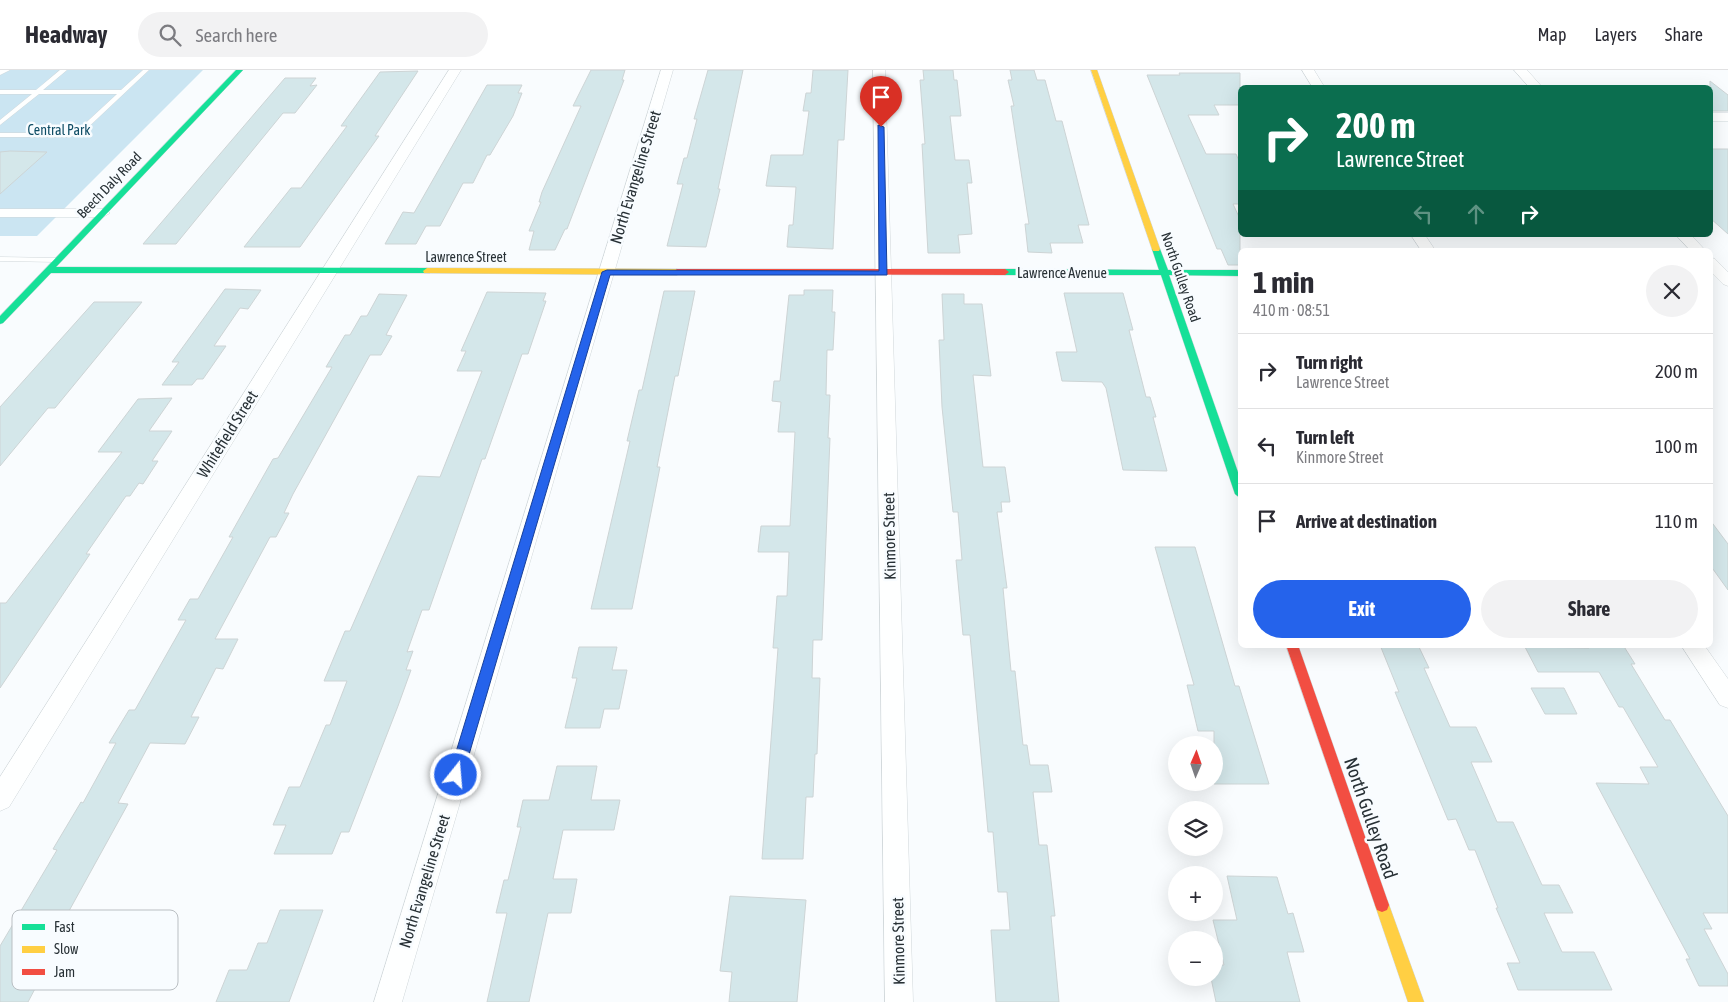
<!DOCTYPE html>
<html lang="en">
<head>
<meta charset="utf-8">
<style>
  :root { --surface:#fff; --page:#f2f2f3; --text:#2b2b33; --muted:#7c7c81; --line:#e1e1e2; --accent:#2563eb }
  body { margin:0; font-family:"Asap Condensed",sans-serif; background:var(--page); color:var(--text); height:100vh; display:flex; flex-direction:column; font-size:19px; white-space:nowrap }
  * { box-sizing:border-box; margin:0 }
  p { font-size:16px; color:var(--muted) }
  .icon { flex:none; width:28px; height:28px; fill:none; stroke:currentColor; stroke-width:2; stroke-linecap:round; stroke-linejoin:round }
  .map { position:relative; flex:1; overflow:hidden }
  .panel { position:absolute; left:1238px; top:178px; width:475px; height:400px; display:flex; flex-direction:column; background:var(--surface); border-radius:8px; box-shadow:0 5px 20px #0002 }
  .panel>* { flex:none }
  .banner { position:absolute; left:1238px; top:15px; width:475px; height:152px; border-radius:8px; box-shadow:0 5px 20px #0002; background:#0b6e4f; color:#fff; overflow:hidden }
  .needle { width:32px; rotate:2deg }
  .buttons { position:absolute; left:1168px; top:666px; display:grid; gap:10px }
  .buttons a { display:grid; place-items:center; width:55px; height:55px; border-radius:50%; background:var(--surface); box-shadow:0 5px 20px #0002; font-size:25px }
  .pin { position:absolute; display:grid; place-items:center; width:42px; height:42px; color:#fff; margin:-51px -21px; border-radius:50% 50% 50% 0; rotate:-45deg; box-shadow:0 0 5px #0007 }
  .pin .icon { rotate:45deg }
  .me { position:absolute; width:55px; margin:-28px; rotate:17deg; stroke-linejoin:round; filter:drop-shadow(0 0 4px #0008) }
  .turn { display:flex; align-items:center; gap:18px; height:105px; padding:0 15px; font-size:22px }
  .turn .icon { width:65px; height:65px; stroke-width:2.5 }
  .turn b { display:block; font-size:35px; line-height:42px }
  .lanes { display:flex; align-items:center; height:48px; padding:0 15px; background:#0003; justify-content:center; gap:25px; direction:ltr }
  .lanes .off { opacity:.35 }
  .round { display:grid; place-items:center; flex:none; width:52px; height:52px; border-radius:26px; background:var(--page) }
  .overview { display:flex; align-items:center; justify-content:space-between; height:85px; padding:0 15px }
  h1 { font-size:30px; font-weight:700; line-height:38px }
  .cta { display:flex; gap:10px; margin-top:auto; padding:10px 15px }
  .cta a { flex:1; height:58px; border-radius:30px; background:var(--accent); color:#fff; font-size:20px; font-weight:700; line-height:58px; text-align:center }
  .cta a+a { background:var(--page); color:var(--text) }
  ul { padding:0; list-style:none }
  li { display:flex; align-items:center; gap:15px; height:75px; padding:0 15px; border-top:1px solid var(--line) }
  li div { flex:1 }
  li b { display:block; font-size:19px }
  li em { font-style:normal }
  header { display:flex; align-items:center; gap:30px; box-sizing:border-box; height:70px; padding:0 25px; background:var(--surface); border-bottom:1px solid var(--line) }
  header strong { font-size:24px }
  nav { display:flex; gap:28px; margin-inline-start:auto; font-size:18px }
  .search { width:350px; height:45px; background:var(--page); display:flex; align-items:center; gap:12px; box-sizing:border-box; padding:0 18px; border-radius:28px; color:var(--muted); font-size:19px }
  .map>svg:first-child { display:block }
  .green { fill:#cbe5f2 }
  .building { fill:#d4e7ea; stroke:#cdd4d5 }
  .lines { fill:none; stroke-linecap:round; stroke-linejoin:round }
  .lane-casing { stroke:#d0d7da; stroke-width:1 }
  .street-casing { stroke:#d0d7da; stroke-width:1 }
  .fast-casing { stroke:#d0d7da; stroke-width:1 }
  .slow-casing { stroke:#d0d7da; stroke-width:1 }
  .jam-casing { stroke:#d0d7da; stroke-width:1 }
  .lane { fill:#feffff; fill-rule:evenodd }
  .street { fill:#feffff; fill-rule:evenodd }
  .fast { fill:#16e098; fill-rule:evenodd }
  .slow { fill:#ffcf43; fill-rule:evenodd }
  .jam { fill:#f24e42; fill-rule:evenodd }
  .route { fill:#2563eb; stroke:#184099 }
  .labels { text-anchor:middle; dominant-baseline:central; stroke-width:5; stroke-linejoin:round; paint-order:stroke }
  .far-park-label { font-size:14px; fill:#0f4d65; stroke:#f8fcff }
  .far-street-label { font-size:14px; fill:#283136; stroke:#f8fcff }
  .street-label { font-size:16px; fill:#283136; stroke:#f8fcff }
  .near-street-label { font-size:19px; fill:#283136; stroke:#f8fcff }
  .key { fill:#f8fcff; stroke:#babfc3; stroke-width:1 }
  .key-label { font-size:14px; fill:#283136 }
</style>
</head>
<body>
<header>
<strong>Headway</strong>
<div class="search"><svg class="icon" aria-label="search" viewBox="0 0 24 24"><circle cx="10" cy="10" r="6"/><path d="M15 15l6 6"/></svg>Search here</div>
<nav><a>Map</a><a>Layers</a><a>Share</a></nav>
</header>
<div class="map">
<svg width="1728" height="932" viewBox="0 0 1728 932">
  <rect width="100%" height="100%" fill="#f9fcfe"/>
  <path class="green" d="M0,0H203L37,166H0Z"/>
  <path class="building" d="M591,0H625L622,10H624L567,159H565L555,180H529L534,161H529L541,132H539L542,122L581,36H573Z
    M708,0H743L718,119H720L706,177L667,176L683,114H677L684,88H687L697,49H694Z
    M813,0H848L844,70H838L833,179L787,177L789,155H793L796,117L766,116L771,85H803L809,41H803L806,23H811Z
    M923,0H953L954,10H957L961,46H950L955,90H969L972,113H967L972,164L958,165L960,183H928L922,74H925L920,10H924Z
    M1010,0H1034L1037,10H1045L1056,51H1062L1089,155H1078L1083,173H1050L1052,183L1028,182L1025,154H1029L1011,36H1014L1008,10H1012Z
    M418,1L375,66H379L300,177H244L291,118H301L347,56H341L380,2Z
    M1179,3H1240V35H1214L1219,45H1188L1206,84H1236L1240,93V134H1233L1240,149V195H1228L1221,179H1217L1147,5H1180Z
    M285,8H316L310,16L317,15L295,43H283L176,174H143Z
    M1710,11L1728,25V41H1710Z
    M487,15H522L518,23H522L513,46L490,85H487L473,113H463L440,156H426L416,174H385L403,142L414,143Z
    M1710,79H1728V164L1710,148Z
    M0,82L10,81L47,82L0,124Z
    M225,219L261,220L248,239L240,238L214,276H226L203,309H197L192,315H162L179,292H172Z
    M804,220H833L832,242H835L833,280H827L826,325H830L828,368H830L822,570H813L812,608H820L817,684H815L813,727H806L803,789H762L778,578H773L777,526H787L789,482H758L761,456H790L795,362H778L781,332L772,331L774,311H780L789,225H804Z
    M664,221H695L678,306H675L657,397H660L632,539H591L630,371H627L639,320H642Z
    M487,222L546,223L543,231H546L528,284H522L485,389H482L429,540H422L407,582L413,581L406,600H411L398,636L349,762H341L332,784H274L286,755H273L289,717H300L326,655H330L347,611H324L345,561H350L418,406L440,407L482,301H457L466,281H461Z
    M1064,223H1123L1133,260H1129L1146,327H1150L1156,347H1153L1167,401L1123,400L1106,318L1102,312L1062,311L1056,282H1077Z
    M379,224L407,225L386,265L392,266L381,285H370L293,424L284,443H289L276,467H270L215,569H238L223,599L216,598L191,647H199L185,674L150,673L118,733L128,734L64,850L86,851L60,898H46L28,932H0V876L57,780L53,779L81,732L83,733L116,673H109L129,640H135L186,550H178L190,529H198L233,467H229L273,389L278,388L332,297H326L345,265H350L361,246H367Z
    M942,224H964V234H982L991,306L973,305L983,397H1005L1010,432H1001L1002,442H997L1007,518H1003L1011,601H1015L1023,675H1027L1030,695H1048L1052,722H1033L1039,775H1047L1055,846H1051L1059,932H996L991,860H1010L1007,822H998L993,762H988L970,565H963L956,490H962L958,442H953L942,337L939,270H944Z
    M94,232H142L55,338H48L0,396V337Z
    M172,328L149,361H172L152,391H158L143,414L139,413L130,426H126L86,484H90L0,618V533H6L122,382H98L138,329Z
    M1710,450L1728,474V520L1710,495Z
    M1155,477H1195L1235,616H1239L1269,714H1214V661H1198L1187,615H1194Z
    M1380,575H1418L1429,598H1424L1450,657H1476L1492,692H1471L1497,752H1513L1542,815H1559L1573,843H1544L1562,882H1594L1612,920H1518L1507,893H1520L1496,838H1498L1475,780H1469L1456,749L1448,750L1395,622H1399Z
    M1587,575H1623L1635,594H1631L1665,650H1670L1728,746V843H1703L1712,859H1704L1728,904V916H1699L1686,889H1690L1596,713L1649,714L1640,697H1658L1623,637H1619L1599,602H1538L1525,577L1589,578Z
    M579,577H617L612,600H627L619,639H604L600,658H565L577,608H572Z
    M1531,618H1564L1577,644H1545Z
    M557,696H597L591,730H620L614,760H563L553,809H577L571,843H548L529,932H487L507,843H496L504,810H508L521,757H517L523,730H549Z
    M1227,806L1277,807L1288,844L1293,843L1304,882H1287L1300,932H1216L1211,908H1214V895H1224L1213,850H1237Z
    M730,826L806,830L797,932H729L732,902L720,901Z
    M280,840H323L289,932H216L229,900H247L258,873H267Z"/>
  <g class="lines">
    <defs>
      <path id="lane" d="M60,0H67L43,20H121L143,0H149L81,64L69,67H0V63H69L77,61L117,24H39L0,55V50L32,24H0V20H36Z
        M0,187L58,188L62,190L58,192L0,191Z"/>
      <path id="street" d="M0,0H10L0,5Z
        M449,0H461L9,737L0,741V707Z
        M661,0H673L402,932H374Z
        M873,0H885L913,932H885Z
        M1302,0H1314L1325,18H1313Z
        M1514,0H1527L1543,18H1530Z
        M1710,43H1728V51H1710Z
        M0,139H103L110,143L103,147H0Z
        M1411,165H1425L1435,180H1421Z
        M1676,165H1691L1705,180H1690Z
        M1710,187L1715,189L1728,202V216L1723,214L1710,201Z
        M1681,575H1704L1728,609V638L1720,635Z"/>
      <path id="fast" d="M236,0H243L56,197L427,198L431,201L430,203H51L3,253L0,254V246Z
        M1156,176L1160,179L1168,200H1240V206L1169,205L1240,408V428L1235,424L1161,205H1005L1001,202L1005,199L1159,200L1152,179Z"/>
      <path id="slow" d="M1091,0H1097L1160,179L1159,181H1153L1152,179Z
        M427,198L677,199L681,202L677,205L424,203L423,201Z
        M1382,828L1387,830L1389,835L1424,932H1408L1375,835L1377,830Z"/>
      <path id="jam" d="M677,199H1005L1009,202L1005,205L674,204L673,202Z
        M1286,575H1298L1389,835L1387,840L1382,842L1377,840L1375,835Z"/>
    </defs>
    <use href="#lane" class="lane-casing"/>
    <use href="#street" class="street-casing"/>
    <use href="#fast" class="fast-casing"/>
    <use href="#slow" class="slow-casing"/>
    <use href="#jam" class="jam-casing"/>
    <use href="#lane" class="lane"/>
    <use href="#street" class="street"/>
    <use href="#fast" class="fast"/>
    <use href="#slow" class="slow"/>
    <use href="#jam" class="jam"/>
  </g>
  <path class="route" d="M878,55L884,57L887,205H610L463,705L461,710L456,712L451,710L449,705L602,202L607,200L879,201Z"/>
  <g class="labels">
    <g class="far-park-label">
      <text x="59" y="60">Central Park</text>
    </g>
    <g class="far-street-label">
      <text transform="translate(109 115) rotate(-46)">Beech Daly Road</text>
      <text x="466" y="187">Lawrence Street</text>
      <text x="1062" y="203">Lawrence Avenue</text>
      <text transform="translate(1181 207) rotate(71)">North Gulley Road</text>
    </g>
    <g class="street-label">
      <text transform="translate(635 107) rotate(-73)">North Evangeline Street</text>
      <text transform="translate(227 364) rotate(-58)">Whitefield Street</text>
      <text transform="translate(889 466) rotate(-91)">Kinmore Street</text>
      <text transform="translate(424 811) rotate(-73)">North Evangeline Street</text>
      <text transform="translate(898 871) rotate(-91)">Kinmore Street</text>
    </g>
    <g class="near-street-label">
      <text transform="translate(1371 748) rotate(71)">North Gulley Road</text>
    </g>
  </g>
  <rect x="12" y="840" width="166" height="80" rx="8" class="key"/>
  <rect x="22" y="854" width="23" height="6" fill="#16e098"/>
  <rect x="22" y="876" width="23" height="7" fill="#ffcf43"/>
  <rect x="22" y="899" width="23" height="6" fill="#f24e42"/>
  <g class="key-label">
    <text x="54" y="862">Fast</text>
    <text x="54" y="884">Slow</text>
    <text x="54" y="907">Jam</text>
  </g>
</svg>
<div class="buttons">
<a><svg class="needle" viewBox="-14 -14 28 28"><path d="M0-13l5 13h-10z" fill="#e53935"/><path d="M0 13l5-13h-10z" fill="#7c7c81"/></svg></a>
<a><svg class="icon" aria-label="layers" viewBox="0 0 24 24"><path d="M12 4l9 5-9 5-9-5zM3 14l9 5 9-5"/></svg></a>
<a>+</a>
<a>−</a>
</div>
<div class="pin" style="left:881px;top:57px;background:#d93025"><svg class="icon" aria-label="arrive" viewBox="0 0 24 24"><path d="M6 21V4h12l-3 4 3 4H6"/></svg></div>
<svg class="me" style="left:456px;top:705px" viewBox="-20 -20 40 40"><circle r="17" fill="#2563eb" stroke="#fff" stroke-width="3"/><path d="M0-11L8 9 0 5-8 9z" fill="#fff"/></svg>
<div class="banner">
<div class="turn"><svg class="icon" aria-label="right" viewBox="0 0 24 24"><path d="M7 20v-9h11M14 6l5 5-5 5"/></svg><div><b>200 m</b>Lawrence Street</div></div>
<div class="lanes"><svg class="icon off" aria-label="left" viewBox="0 0 24 24"><path d="M17 20v-9H6M10 6l-5 5 5 5"/></svg><svg class="icon off" aria-label="ahead" viewBox="0 0 24 24"><path d="M12 20V5M6 11l6-6 6 6"/></svg><svg class="icon" aria-label="right" viewBox="0 0 24 24"><path d="M7 20v-9h11M14 6l5 5-5 5"/></svg></div>
</div>
<section class="panel">
<div class="overview"><div><h1>1 min</h1><p>410 m · 08:51</p></div><a class="round"><svg class="icon" aria-label="close" viewBox="0 0 24 24"><path d="M6 6l12 12M18 6L6 18"/></svg></a></div>
<ul>
<li><svg class="icon" aria-label="right" viewBox="0 0 24 24"><path d="M7 20v-9h11M14 6l5 5-5 5"/></svg><div><b>Turn right</b><p>Lawrence Street</p></div><em>200 m</em></li>
<li><svg class="icon" aria-label="left" viewBox="0 0 24 24"><path d="M17 20v-9H6M10 6l-5 5 5 5"/></svg><div><b>Turn left</b><p>Kinmore Street</p></div><em>100 m</em></li>
<li><svg class="icon" aria-label="arrive" viewBox="0 0 24 24"><path d="M6 21V4h12l-3 4 3 4H6"/></svg><div><b>Arrive at destination</b></div><em>110 m</em></li>
</ul>
<div class="cta"><a>Exit</a><a>Share</a></div>
</section>
</div>
</body>
</html>
